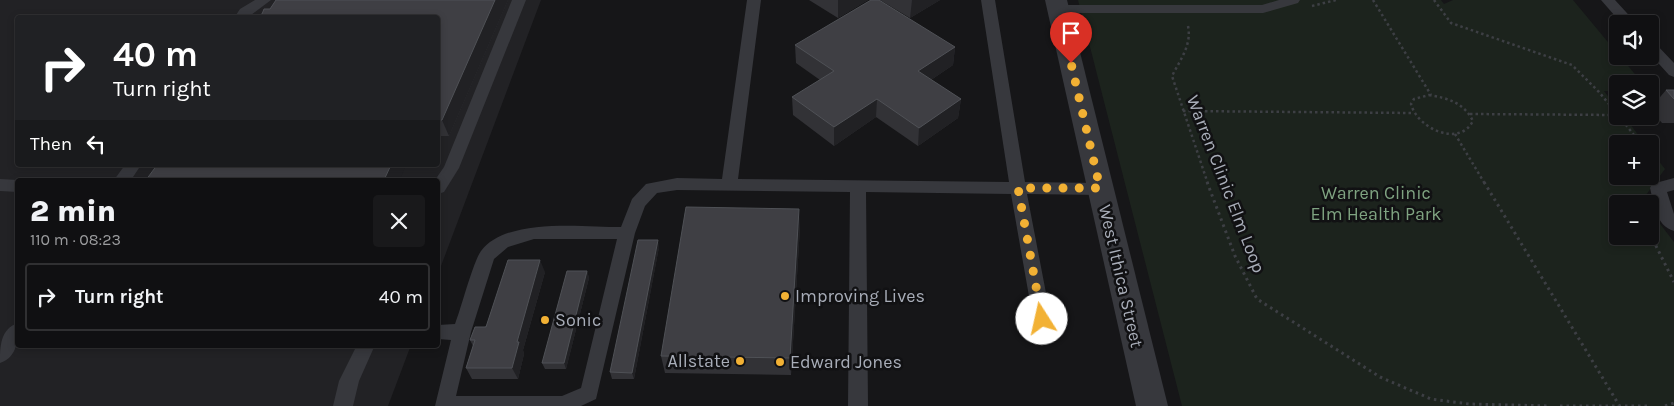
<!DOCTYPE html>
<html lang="en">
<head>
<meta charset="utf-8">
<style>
  :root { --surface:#101012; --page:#19191b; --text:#f1f3f6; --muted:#9c9d9f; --line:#303032 }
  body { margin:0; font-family:Karla,sans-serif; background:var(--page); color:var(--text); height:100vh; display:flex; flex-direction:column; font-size:19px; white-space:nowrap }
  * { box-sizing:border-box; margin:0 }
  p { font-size:16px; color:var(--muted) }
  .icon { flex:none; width:28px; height:28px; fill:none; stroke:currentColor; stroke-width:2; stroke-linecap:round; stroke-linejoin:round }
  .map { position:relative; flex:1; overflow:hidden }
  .side { position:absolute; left:15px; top:178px; width:425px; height:170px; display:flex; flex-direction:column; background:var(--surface); border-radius:5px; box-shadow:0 2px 8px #0003,0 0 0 1px var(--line) }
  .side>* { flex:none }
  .banner { position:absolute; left:15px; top:15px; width:425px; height:152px; border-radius:5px; box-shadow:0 2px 8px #0003,0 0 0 1px var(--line); background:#202124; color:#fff; overflow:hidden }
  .controls { position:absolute; left:1609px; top:15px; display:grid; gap:10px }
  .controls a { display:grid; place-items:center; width:50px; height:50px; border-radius:5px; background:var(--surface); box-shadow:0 2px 8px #0003,0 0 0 1px var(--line); font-size:25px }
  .pin { position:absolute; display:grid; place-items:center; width:42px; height:42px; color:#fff; margin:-51px -21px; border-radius:50% 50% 50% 0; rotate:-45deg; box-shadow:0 0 5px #0007 }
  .pin .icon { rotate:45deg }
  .me { position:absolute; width:55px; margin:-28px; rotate:350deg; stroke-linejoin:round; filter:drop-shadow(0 0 4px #0008) }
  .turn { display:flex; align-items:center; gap:18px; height:105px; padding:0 15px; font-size:22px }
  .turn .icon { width:65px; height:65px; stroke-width:2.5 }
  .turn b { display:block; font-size:35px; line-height:42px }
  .then { display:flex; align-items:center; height:48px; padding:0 15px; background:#0003; gap:10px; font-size:19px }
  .round { display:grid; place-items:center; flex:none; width:52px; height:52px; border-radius:5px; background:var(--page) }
  .headline { display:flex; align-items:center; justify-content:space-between; height:85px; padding:0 15px }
  h1 { font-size:30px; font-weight:800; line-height:38px }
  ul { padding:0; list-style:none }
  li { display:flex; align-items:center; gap:15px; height:68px; margin:0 10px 8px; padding:0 5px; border:2px solid var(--line); border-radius:5px }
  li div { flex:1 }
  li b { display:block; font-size:19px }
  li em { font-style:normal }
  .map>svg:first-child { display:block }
  .built { fill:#222225; fill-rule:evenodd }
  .green { fill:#1c231d }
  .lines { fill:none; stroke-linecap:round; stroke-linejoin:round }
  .path-far1 { stroke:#3d3f44; stroke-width:2.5; stroke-dasharray:2.5 3; stroke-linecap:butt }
  .path { stroke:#3d3f44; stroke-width:3; stroke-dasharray:2.5 4; stroke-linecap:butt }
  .service { fill:#37383d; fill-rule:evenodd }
  .minor { fill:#37383d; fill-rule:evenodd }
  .wall { fill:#323236 }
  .shaded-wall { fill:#212124 }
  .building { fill:#3f3f44; stroke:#4f5156 }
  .route { stroke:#f2b134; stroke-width:9; stroke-dasharray:0 16.2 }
  .poi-dot { fill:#f2b134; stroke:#111113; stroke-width:2 }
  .labels { text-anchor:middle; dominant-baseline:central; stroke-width:5; stroke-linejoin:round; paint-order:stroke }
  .street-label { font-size:18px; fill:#a8adb8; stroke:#111113 }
  .park-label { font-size:18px; fill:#7fa381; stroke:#111113 }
  .poi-label { font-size:18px; fill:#a8adb8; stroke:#111113; text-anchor:start }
</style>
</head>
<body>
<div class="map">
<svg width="1674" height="406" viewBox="0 0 1674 406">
  <rect width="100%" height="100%" fill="#161618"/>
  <path class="built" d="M0,0H541L438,274V180H18V345H411L388,406H0ZM18,18H438V165H18Z"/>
  <path class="green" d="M1078,0H1441L1444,4L1453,0H1573L1617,53L1618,56H1620L1643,84H1618L1617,91H1604L1617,108L1618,116H1624L1645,144H1618V176H1650V150L1665,169L1646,195L1650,204H1618V236H1650V205L1654,216L1674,242V406H1182Z"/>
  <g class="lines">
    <path class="path-far1" d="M1373,0L1431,95
      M1434,0L1451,23L1572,65L1599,92L1618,115
      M1312,6L1336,0
      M1188,26C1192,45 1180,60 1172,76L1208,184
      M1429,95C1448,98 1464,103 1473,121C1459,148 1417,128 1411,104L1414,99Z
      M1183,111L1412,113
      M1470,114L1617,115
      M1619,116L1641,144
      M1455,134L1485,184
      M1650,155L1652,158L1650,161"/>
    <path class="path" d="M1207,182L1235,256L1257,299L1380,377L1431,399L1469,404L1550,406
      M1484,182L1619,405
      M1650,234L1674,282
      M1560,406H1650
      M1665,406L1674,403"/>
    <path class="service" d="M255,0H271L247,18H234L240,9Z
      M512,0H526L459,168L444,192L438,194V180H435L444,167Z
      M747,0H761L738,179L1009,182L981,0H995L1025,182L1101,183L1107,185L1109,189L1107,193L1101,195L1027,194L1051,319L1048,324L1042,326L1036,324L1033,319L1011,194L866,192L868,406H848L850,192L677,190L657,193L645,206L635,233L596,399L581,406H435L451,340L438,339V325L455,324C461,309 473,262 481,251C507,217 582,227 621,227L632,199L646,184L677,178L722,179ZM534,239H617L581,388L562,396H456L471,332L494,259L508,247Z
      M1279,0H1300L1298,3L1263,13H1058L1051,9L1058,5H1262Z
      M1601,0H1615L1637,24H1622Z
      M1650,42L1655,43L1674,63V77L1669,75L1650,54Z
      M125,165H141L131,180H114Z
      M1674,178V190L1667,192L1674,214V231C1656,226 1654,204 1650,188L1652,184Z
      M0,179L18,180V192L0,191Z
      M18,323C18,339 18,357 0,363C0,347 0,329 18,323Z
      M357,345H375L359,381L353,406H333L339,381Z"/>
    <path class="minor" d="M1045,0H1067L1168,406H1136Z"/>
  </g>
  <path class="wall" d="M276,0H508L449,136H438V18L270,9Z
    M809,0H868L838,18Z
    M880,0H940L910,18Z
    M795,45L955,47L953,65L931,80L961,99L958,118L918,146L876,117L834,146L793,115L792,97L820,80L796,63Z
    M1666,90H1674V123H1662L1650,109Z
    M800,227L791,375L665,373L661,356Z
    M659,247L634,379H612L610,372Z
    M587,271L589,278L566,369H545L542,363Z
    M545,272L523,350L524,354L518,379H472L466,368L473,346L470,340Z"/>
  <path class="shaded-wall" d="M495,0H508L449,136L442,120Z
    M838,0H868L838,18Z
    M912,0H940L910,18Z
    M955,47L953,65L916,90L918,71Z
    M877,99L876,117L834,146V127Z
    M961,99L958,118L918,146L919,128Z
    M391,165H406L400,180H384Z
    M799,209L800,227L791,375L790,358Z
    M658,240L659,247L634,379L632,373Z
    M540,260L545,272L523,350L524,354L518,379L512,368L517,342Z
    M587,271L589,278L566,369L564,363Z"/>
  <path class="building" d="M276,0H495L442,120H438V18H253L262,14L264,9H270Z
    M871,0H879L955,47L918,71L961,99L919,128L877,99L834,127L792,97L834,71L795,45Z
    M1666,90H1674V99Z
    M157,165H391L384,180H146Z
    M686,207L799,209L790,358L661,356Z
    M638,240H658L632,373L610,372Z
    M508,260H540L517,342H519L512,368H466L475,340H470L475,327H486Z
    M567,271H587L564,363H542Z"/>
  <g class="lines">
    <path class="route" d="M1042,319L1018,188H1100L1071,63"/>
  </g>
  <g class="poi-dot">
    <circle cx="785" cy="296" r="5"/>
    <circle cx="545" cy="320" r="5"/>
    <circle cx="740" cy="361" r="5"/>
    <circle cx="780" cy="362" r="5"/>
  </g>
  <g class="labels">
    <g class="street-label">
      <text transform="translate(1226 184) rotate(69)">Warren Clinic Elm Loop</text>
      <text transform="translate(1121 276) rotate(77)">West Ithica Street</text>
    </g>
    <g class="park-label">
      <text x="1376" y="193">Warren Clinic<tspan x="1376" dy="21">Elm Health Park</tspan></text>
    </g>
    <g class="poi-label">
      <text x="795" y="296">Improving Lives</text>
      <text x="555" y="320">Sonic</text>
      <text x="730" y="361" text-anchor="end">Allstate</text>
      <text x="790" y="362">Edward Jones</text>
    </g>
  </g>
</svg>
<div class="controls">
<a><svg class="icon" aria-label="sound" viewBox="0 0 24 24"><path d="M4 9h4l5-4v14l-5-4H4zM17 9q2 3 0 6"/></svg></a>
<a><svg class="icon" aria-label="layers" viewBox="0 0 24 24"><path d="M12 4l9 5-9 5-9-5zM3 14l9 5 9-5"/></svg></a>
<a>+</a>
<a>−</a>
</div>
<div class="pin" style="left:1071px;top:63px;background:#d93025"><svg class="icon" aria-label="arrive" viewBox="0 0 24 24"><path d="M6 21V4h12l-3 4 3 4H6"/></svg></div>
<svg class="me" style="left:1042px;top:319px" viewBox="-20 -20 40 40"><circle r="19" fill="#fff"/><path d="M0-13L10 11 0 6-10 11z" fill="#f2b134"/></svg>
<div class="banner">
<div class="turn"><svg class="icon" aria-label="right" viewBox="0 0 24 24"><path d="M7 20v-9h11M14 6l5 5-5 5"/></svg><div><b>40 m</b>Turn right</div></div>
<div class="then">Then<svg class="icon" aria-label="left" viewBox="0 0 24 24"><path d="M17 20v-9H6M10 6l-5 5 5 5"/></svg></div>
</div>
<section class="side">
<div class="headline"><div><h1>2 min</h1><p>110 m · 08:23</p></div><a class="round"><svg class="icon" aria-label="close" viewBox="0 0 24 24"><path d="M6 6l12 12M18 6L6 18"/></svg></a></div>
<ul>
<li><svg class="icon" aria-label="right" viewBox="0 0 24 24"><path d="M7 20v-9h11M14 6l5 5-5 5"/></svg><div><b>Turn right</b></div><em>40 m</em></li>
</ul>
</section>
</div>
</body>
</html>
